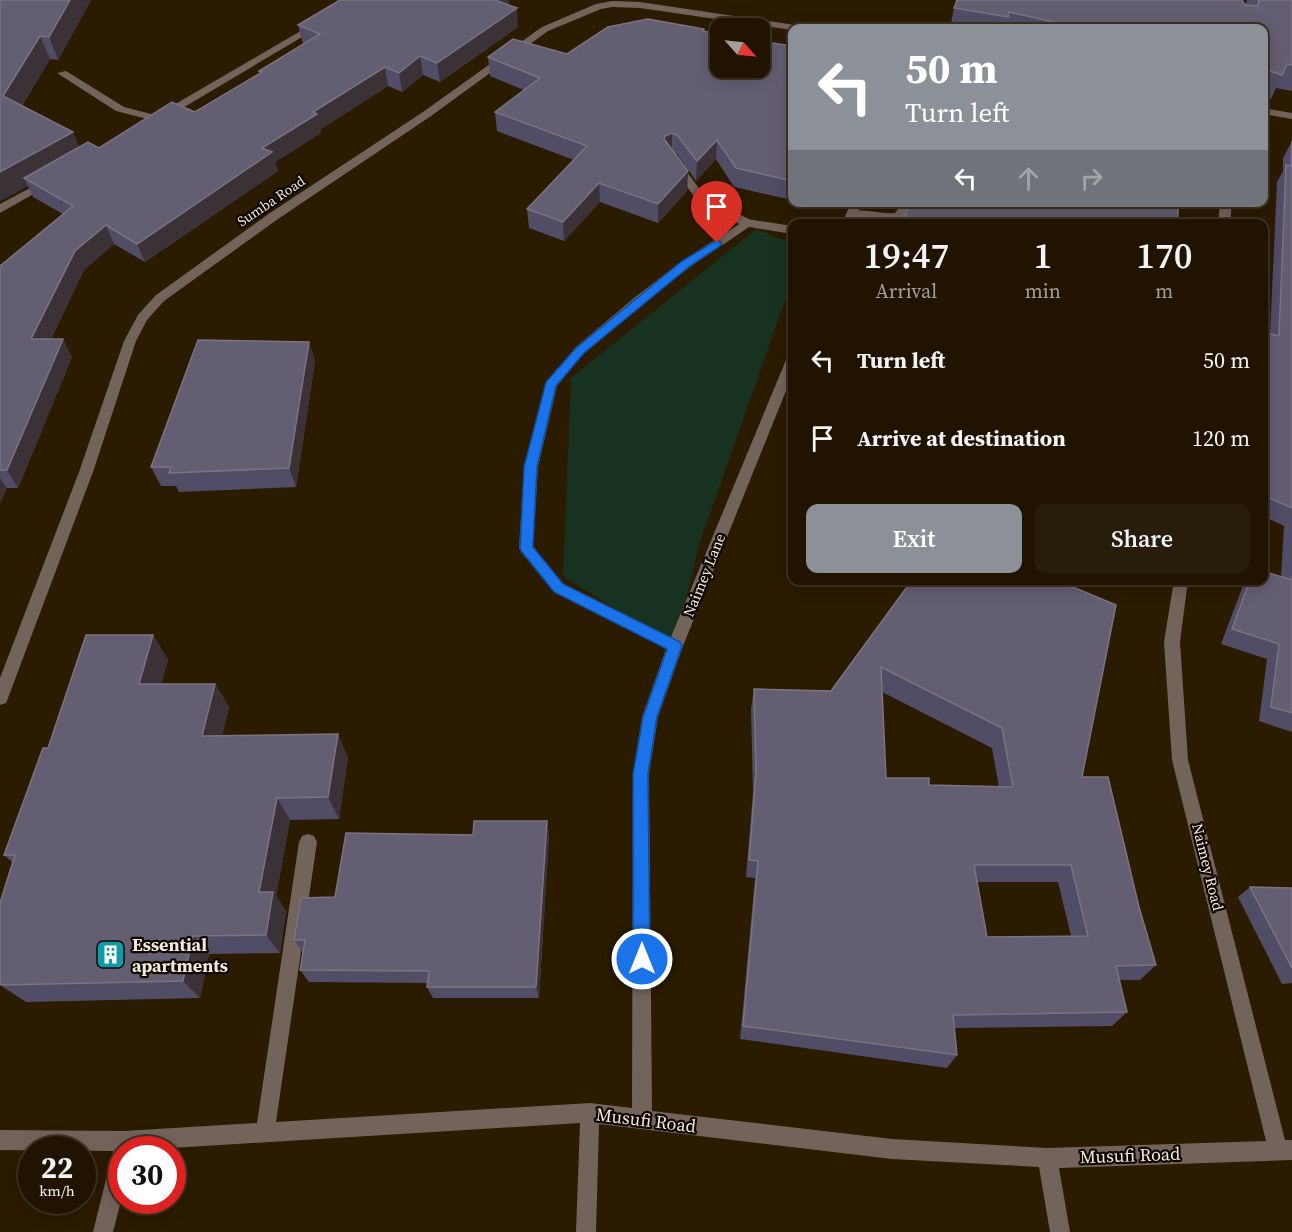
<!DOCTYPE html>
<html lang="en">
<head>
<meta charset="utf-8">
<style>
  :root { --surface:#201401; --page:#281d0b; --text:#f1f3f6; --muted:#a29e99; --line:#3d3323; --accent:#8c9099 }
  body { margin:0; font-family:"Source Serif 4",serif; background:var(--page); color:var(--text); height:100vh; display:flex; flex-direction:column; font-size:22px; white-space:nowrap }
  * { box-sizing:border-box; margin:0 }
  p { font-size:20px; color:var(--muted) }
  .icon { flex:none; width:33px; height:33px; fill:none; stroke:currentColor; stroke-width:2; stroke-linecap:round; stroke-linejoin:round }
  .map { position:relative; flex:1; overflow:hidden }
  .drawer { position:absolute; left:788px; top:219px; width:480px; height:366px; display:flex; flex-direction:column; background:var(--surface); border-radius:12px; box-shadow:0 3px 15px #0003,0 0 0 2px var(--line) }
  .drawer>* { flex:none }
  .guide { position:absolute; left:788px; top:24px; width:480px; height:183px; border-radius:12px; box-shadow:0 3px 15px #0003,0 0 0 2px var(--line); background:#8c9099; color:#fff; overflow:hidden }
  .needle { width:39px; rotate:117deg }
  .controls { position:absolute; left:710px; top:18px; display:grid; gap:12px }
  .controls a { display:grid; place-items:center; width:60px; height:60px; border-radius:12px; background:var(--surface); box-shadow:0 3px 15px #0003,0 0 0 2px var(--line); font-size:30px }
  .speed { position:absolute; left:18px; top:1136px; display:flex; gap:12px; font-size:30px; font-weight:700; text-align:center }
  .speed>* { display:grid; place-content:center; width:78px; height:78px; border-radius:50%; background:var(--surface); box-shadow:0 3px 15px #0003,0 0 0 2px var(--line); line-height:1 }
  .speed small { font-size:15px; font-weight:400 }
  .speed .limit { border:9px solid #d22; background:#fff; color:#111 }
  .pin { position:absolute; display:grid; place-items:center; width:51px; height:51px; color:#fff; margin:-62px -26px; border-radius:50% 50% 50% 0; rotate:-45deg; box-shadow:0 0 6px #0007 }
  .pin .icon { rotate:45deg }
  .me { position:absolute; width:66px; margin:-33px; rotate:0deg; stroke-linejoin:round; filter:drop-shadow(0 0 4px #0008) }
  .turn { display:flex; align-items:center; gap:21px; height:126px; padding:0 18px; font-size:27px }
  .turn .icon { width:78px; height:78px; stroke-width:2.5 }
  .turn b { display:block; font-size:42px; line-height:51px }
  .lanes { display:flex; align-items:center; height:57px; padding:0 18px; background:#0003; justify-content:center; gap:30px; direction:ltr }
  .lanes .off { opacity:.35 }
  .eta { display:flex; justify-content:space-evenly; align-items:center; height:102px; text-align:center }
  .eta b { font-size:36px; font-weight:600; line-height:42px }
  .button { display:flex; gap:12px; margin-top:auto; padding:12px 18px }
  .button a { flex:1; height:69px; border-radius:12px; background:var(--accent); color:#fff; font-size:24px; font-weight:600; line-height:69px; text-align:center }
  .button a+a { background:var(--page); color:var(--text) }
  ul { padding:0; list-style:none }
  li { display:flex; align-items:center; gap:18px; height:78px; padding:0 18px }
  li div { flex:1 }
  li b { display:block; font-size:22px }
  li em { font-style:normal }
  .map>svg:first-child { display:block }
  .green { fill:#173221 }
  .lines { fill:none; stroke-linecap:round; stroke-linejoin:round }
  .service { fill:#73645b; fill-rule:evenodd }
  .minor { fill:#73645b; fill-rule:evenodd }
  .wall { fill:#514d66; fill-rule:evenodd }
  .shaded-wall { fill:#3b3238 }
  .building { fill:#635e72; stroke:#7a7382; stroke-width:1.5; fill-rule:evenodd }
  .route { fill:#1a73e8; stroke:#114b97; stroke-width:1.5 }
  .labels { text-anchor:middle; dominant-baseline:central; stroke-width:4.5; stroke-linejoin:round; paint-order:stroke }
  .far-street-label { font-size:14px; fill:#f4e9d9; stroke:#0e0701 }
  .street-label { font-size:15px; fill:#f4e9d9; stroke:#0e0701 }
  .near-poi-label { font-size:18px; font-weight:bold; fill:#f4e9d9; stroke:#0e0701; text-anchor:start }
  .near-street-label { font-size:18px; fill:#f4e9d9; stroke:#0e0701 }
</style>
</head>
<body>
<div class="map">
<svg width="1292" height="1232" viewBox="0 0 1292 1232">
  <rect width="100%" height="100%" fill="#2b1b01"/>
  <path class="green" d="M756,229L792,243V280L699,545L675,646L563,576L571,378Z"/>
  <g class="lines">
    <path class="service" d="M675,160L679,161L706,198L751,220V226H743L698,202L670,163Z
      M903,202H914L903,219C890,222 857,223 846,214C856,206 882,215 895,213Z"/>
    <path class="minor" d="M612,1L640,2L795,25L800,28H792V30L640,8L612,7L601,9L548,31L431,116L278,219L164,301L147,320L136,341L93,472L8,698L6,703L0,705V678L79,472L124,341L138,315L156,295L270,213L423,112L542,27L596,4Z
      M316,22L319,23V27L159,122L116,111L57,73L66,71L124,107L159,116L160,113Z
      M1263,108L1292,113V119L1263,114Z
      M47,179L51,180V184L0,213V204Z
      M851,202H862L854,224H842Z
      M1220,202H1232L1230,224H1218Z
      M747,219L792,226V234L749,227L690,267L642,304L584,353L557,386L538,467L533,547L564,584L671,637L786,360L792,356V376L683,646L658,717L649,774L652,1111L892,1139L1047,1148L1266,1141L1172,760L1164,642L1174,580H1188L1180,642L1188,760L1285,1140H1292V1160L1059,1168L1070,1232H1050L1039,1167L892,1159L599,1124L596,1232H576L580,1123L155,1149H122V1197L113,1232H93L113,1151L0,1150V1130L124,1131L257,1123L299,842L302,836L308,834L314,836L317,842L276,1122L590,1103L632,1108L633,774L642,717L666,649L554,592L521,552L519,548L524,467L546,382L576,347L634,298L682,261Z"/>
  </g>
  <path class="wall" d="M0,0H91L58,60L50,59L22,106L80,147L99,148L195,112L260,74L259,71L303,44L298,25L510,4L508,5L518,27L440,82L423,75L402,92L388,86L321,129V133L275,162L278,171L145,262L114,244L84,270L51,339L72,357L18,488H7L0,503V266L63,214L33,197L28,186L0,201Z
    M1247,0H1292V91L1276,88L1271,99L1263,97V28H950L954,8L1245,5Z
    M704,31L792,46V200L734,187L716,159L696,181L677,154L674,153L688,171L687,191L658,223L600,202L564,241L529,228L527,209L574,160L497,131L495,112L524,90L490,76L488,57L567,54Z
    M1292,141V732L1259,721L1267,659L1221,644L1244,583L1246,580H1263L1281,577L1284,526L1263,516V332L1270,334L1277,182L1283,171V158Z
    M801,202H824L821,207Z
    M309,342L315,361L296,487L179,492L176,486H161L151,467Z
    M912,580L1082,777L1139,907L1156,965L1140,980H1119L1127,1012L1112,1026L954,1028L957,1055L947,1068L740,1039L755,878L746,877L753,792L751,709L754,689L831,691ZM882,692L992,748L999,787L929,785L886,778ZM977,882H1058L1071,936L987,937Z
    M153,635L168,660L161,684H215L229,707L222,736L348,757L339,819L290,820L276,896L286,911L280,953L209,954L200,998L26,1002L0,985V903L13,863L4,855L48,748Z
    M547,821L549,836L539,998H433L427,987L428,983L309,982L300,970L303,953L294,940L335,897L473,835Z
    M1250,887L1292,888V983L1282,984L1238,897Z"/>
  <path class="shaded-wall" d="M70,0H91L58,60L49,37Z
    M491,0H509L510,4L493,17Z
    M517,8L518,27L440,82L437,63Z
    M40,36L50,59L14,119L3,96Z
    M420,56L423,75L402,92L399,73Z
    M385,67L388,86L321,129V133L275,162L278,171L145,262L137,244L262,148L313,112Z
    M73,132L83,155L24,178L28,186L0,201V172Z
    M672,133V152L664,139L665,136Z
    M717,140L716,159L696,181L697,161Z
    M688,171L687,191L658,223V204Z
    M599,183L600,202L564,241L563,222Z
    M106,225L114,244L84,270L42,357L31,339L75,251Z
    M63,339L72,357L18,488L7,470Z
    M309,342L315,361L296,487L289,468Z
    M0,478L7,488L0,503Z
    M153,635L168,660L155,707L139,684Z
    M215,684L229,707L216,759L202,736Z
    M338,734L348,757L339,819L328,797Z
    M277,798L290,820L276,896L286,911L280,953L266,935L259,892Z
    M547,821L549,836L539,998L536,987Z
    M193,936L209,954L200,998L183,981Z"/>
  <path class="building" d="M0,0H70L49,37L40,36L3,96L73,132L0,172Z
    M340,0H495L517,8L437,63L420,56L399,73L385,67L313,112L317,114L262,148L272,152L137,244L106,225L75,251L31,339H63L7,470H0V266L73,206L24,178L88,142L99,148L172,102L195,112L262,72L259,71L320,34L298,25Z
    M957,0H1242L1245,5L1257,6L1259,3L1258,0H1292V65L1287,64L1282,75L1267,70L1268,62L1263,61V28H1103L1072,23L1071,26L1009,12L1008,17L954,8Z
    M648,19L704,29L703,31L720,34V68H759V41L792,46V181L736,168L717,140L697,161L677,135L672,133L665,136L664,139L688,171L658,204L599,183L563,222L527,209L587,146L495,112L540,78L488,57L513,39L567,54L608,27Z
    M1292,141V508L1263,495V332L1279,336L1286,165L1291,166Z
    M911,202H1179L1177,224H901Z
    M198,340L309,342L289,468L169,473L171,467H151Z
    M1263,571L1292,580V576V713L1271,707L1279,644L1232,629L1250,580H1263Z
    M912,580H1056L1116,605L1082,777H1108L1139,907L1156,965L1116,966L1127,1012L953,1015L957,1055L743,1026L758,861L749,860L756,773L754,689L831,691ZM881,667L1002,728L1013,787L929,785V778H886ZM974,865H1071L1088,936L987,937Z
    M86,635H153L139,684H215L202,736L338,734L328,797L277,798L259,892H273L266,935L193,936L183,981L2,985L0,984V903L15,855H4L43,748H48Z
    M474,821H547L536,987H427L429,971L300,970L305,940H294L301,898L335,897L346,833L473,835Z
    M1250,887L1292,888V968Z"/>
  <path class="route" d="M717,240L722,243L720,246L690,266L584,353L556,386L537,467L533,547L563,584L680,642L682,646L657,717L648,774L650,959L647,965L642,967L636,965L633,959V774L643,717L667,649L554,592L522,552L520,548L524,467L546,382L576,348L682,261Z"/>
  <defs>
    <symbol id="building-square" viewBox="-11 -11 22 22"><rect x="-9" y="-9" width="18" height="18" rx="4" fill="#0f9aa8" stroke="#0e0701"/><path d="M-4-6H4V6H1V3H-1V6H-4ZM-2.5-4.3h1.7v1.8h-1.7ZM.8-4.3h1.7v1.8H.8ZM-2.5-1h1.7V.8h-1.7ZM.8-1h1.7V.8H.8Z" fill="#fff"/></symbol>
  </defs>
  <g fill-rule="evenodd">
    <use href="#building-square" x="94" y="938" width="33" height="33"/>
  </g>
  <g class="labels">
    <g class="far-street-label">
      <text transform="translate(271 201) rotate(-34)">Sumba Road</text>
    </g>
    <g class="street-label">
      <text transform="translate(704 575) rotate(-68)">Naimey Lane</text>
      <text transform="translate(1208 867) rotate(76)">Naimey Road</text>
    </g>
    <g class="near-poi-label">
      <text x="132" y="944">Essential<tspan x="132" dy="21">apartments</tspan></text>
    </g>
    <g class="near-street-label">
      <text transform="translate(646 1120) rotate(7)">Musufi Road</text>
      <text transform="translate(1130 1155) rotate(-2)">Musufi Road</text>
    </g>
  </g>
</svg>
<div class="controls">
<a><svg class="needle" viewBox="-14 -14 28 28"><path d="M0-13l5 13h-10z" fill="#e53935"/><path d="M0 13l5-13h-10z" fill="#a29e99"/></svg></a>
</div>
<div class="speed"><div>22<small>km/h</small></div><div class="limit">30</div></div>
<div class="pin" style="left:717px;top:243px;background:#d93025"><svg class="icon" aria-label="arrive" viewBox="0 0 24 24"><path d="M6 21V4h12l-3 4 3 4H6"/></svg></div>
<svg class="me" style="left:642px;top:959px" viewBox="-20 -20 40 40"><circle r="17" fill="#1a73e8" stroke="#fff" stroke-width="3"/><path d="M0-11L8 9 0 5-8 9z" fill="#fff"/></svg>
<div class="guide">
<div class="turn"><svg class="icon" aria-label="left" viewBox="0 0 24 24"><path d="M17 20v-9H6M10 6l-5 5 5 5"/></svg><div><b>50 m</b>Turn left</div></div>
<div class="lanes"><svg class="icon" aria-label="left" viewBox="0 0 24 24"><path d="M17 20v-9H6M10 6l-5 5 5 5"/></svg><svg class="icon off" aria-label="ahead" viewBox="0 0 24 24"><path d="M12 20V5M6 11l6-6 6 6"/></svg><svg class="icon off" aria-label="right" viewBox="0 0 24 24"><path d="M7 20v-9h11M14 6l5 5-5 5"/></svg></div>
</div>
<section class="drawer">
<div class="eta">
<div><b>19:47</b><p>Arrival</p></div>
<div><b>1</b><p>min</p></div>
<div><b>170</b><p>m</p></div>
</div>
<ul>
<li><svg class="icon" aria-label="left" viewBox="0 0 24 24"><path d="M17 20v-9H6M10 6l-5 5 5 5"/></svg><div><b>Turn left</b></div><em>50 m</em></li>
<li><svg class="icon" aria-label="arrive" viewBox="0 0 24 24"><path d="M6 21V4h12l-3 4 3 4H6"/></svg><div><b>Arrive at destination</b></div><em>120 m</em></li>
</ul>
<div class="button"><a>Exit</a><a>Share</a></div>
</section>
</div>
</body>
</html>
